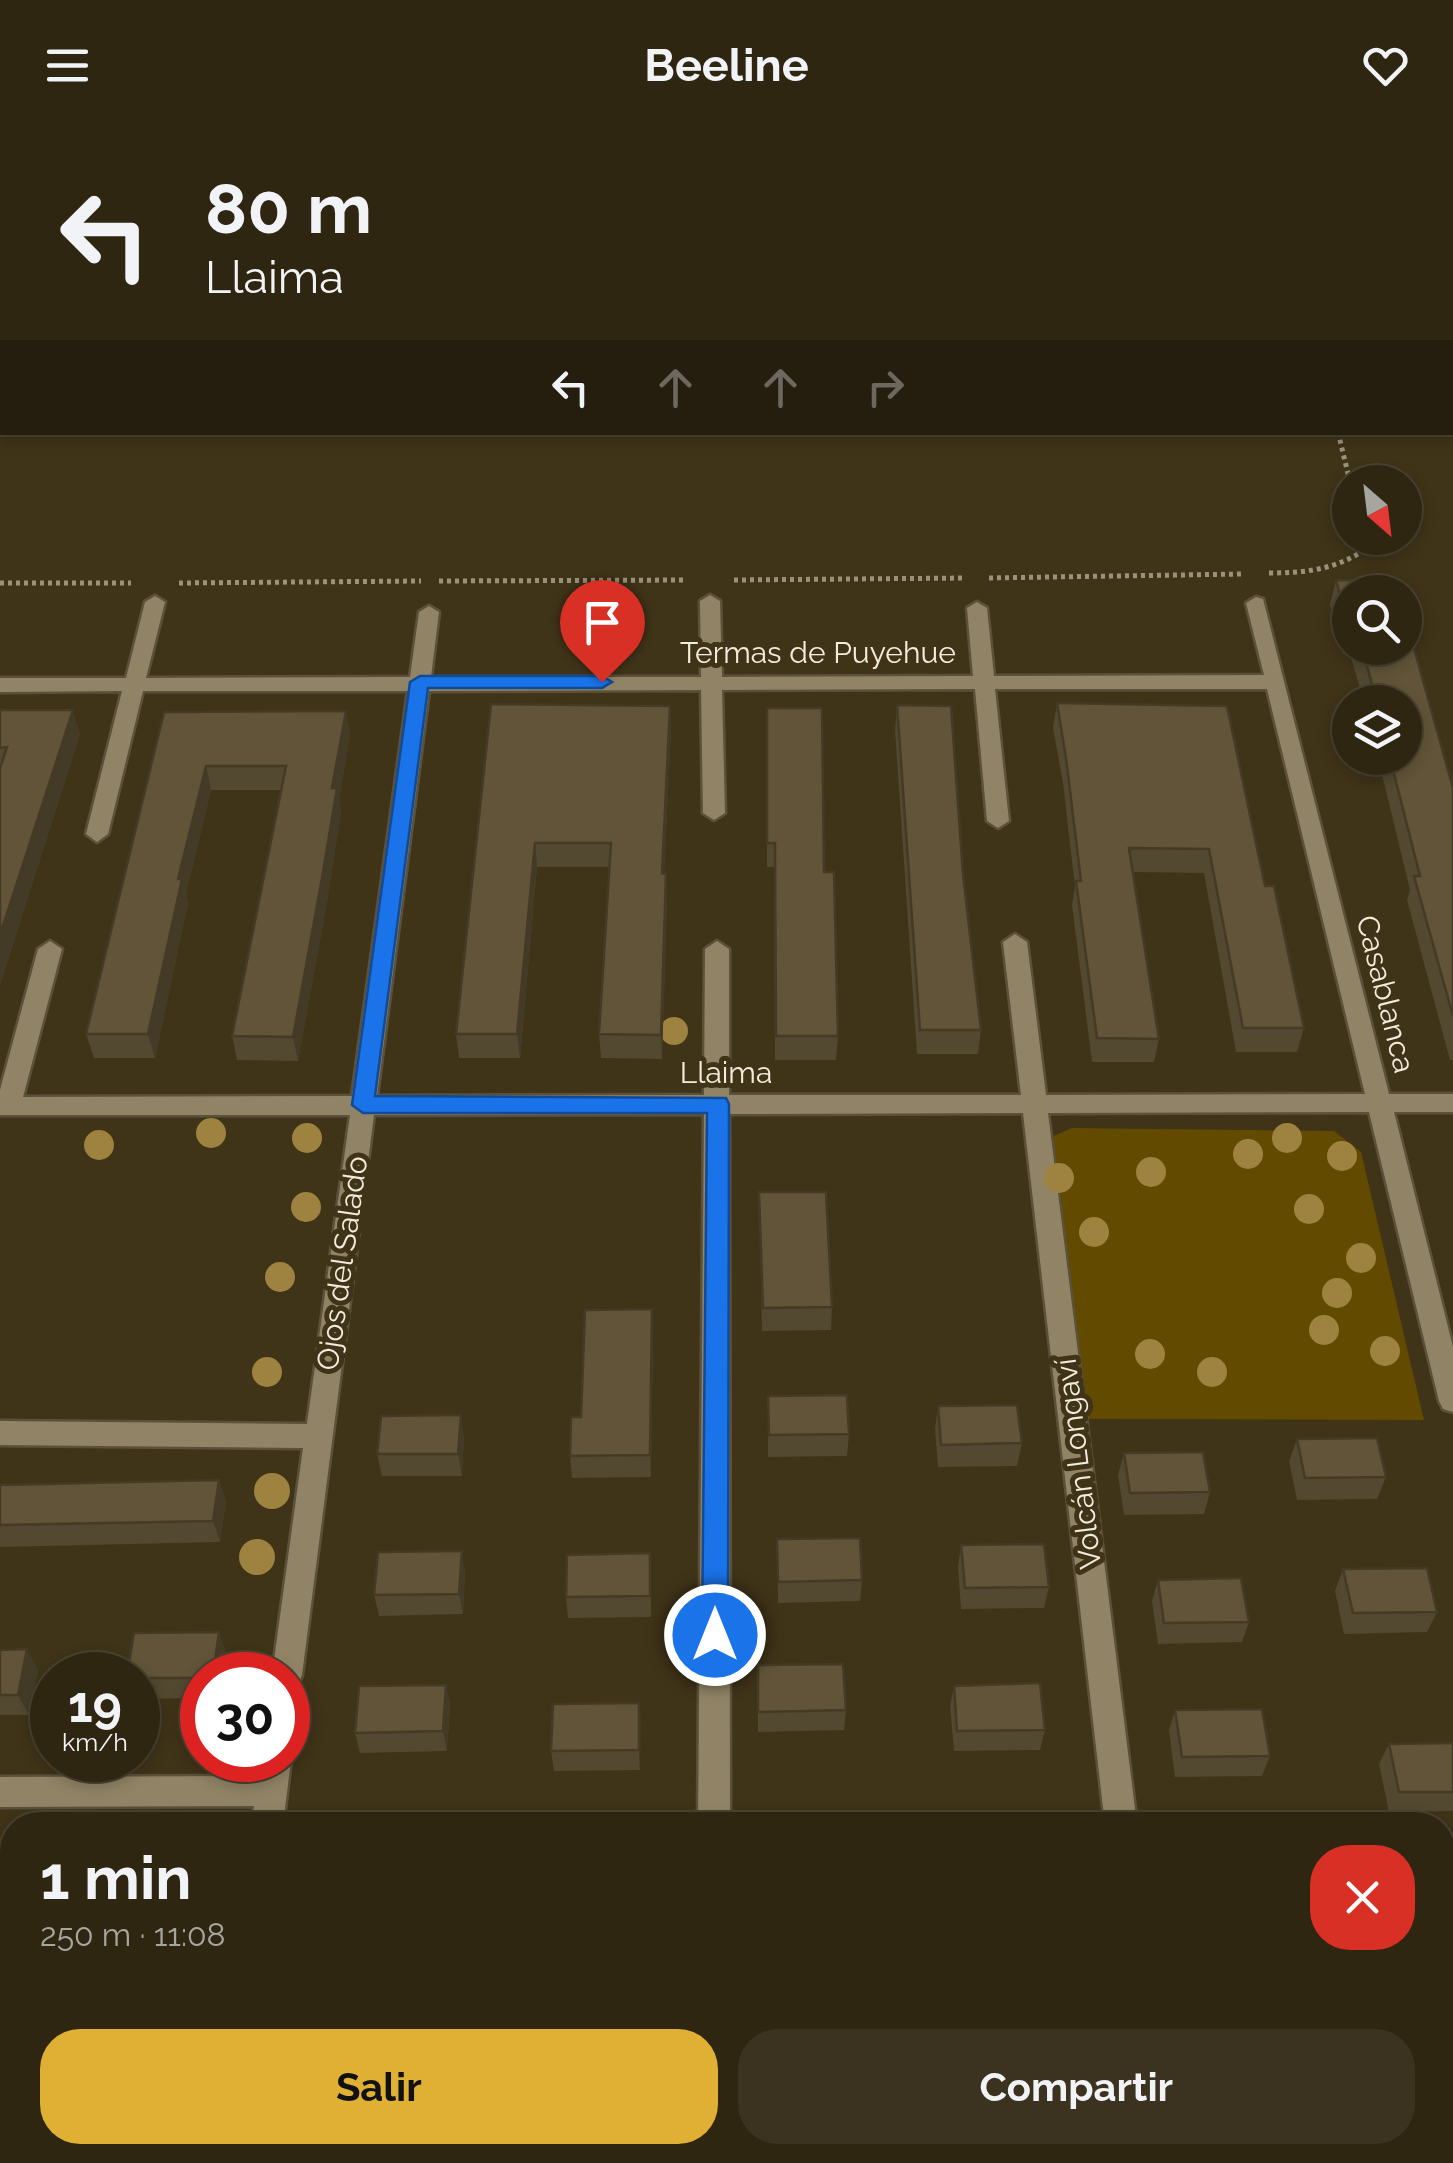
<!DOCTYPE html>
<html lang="es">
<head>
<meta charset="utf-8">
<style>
  :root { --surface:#2f2612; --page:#3b3220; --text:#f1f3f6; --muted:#a7a59f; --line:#4a4332; --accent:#dfb034 }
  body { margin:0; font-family:Raleway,sans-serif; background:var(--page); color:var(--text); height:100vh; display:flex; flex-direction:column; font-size:38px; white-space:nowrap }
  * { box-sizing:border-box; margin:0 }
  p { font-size:32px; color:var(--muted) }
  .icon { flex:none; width:55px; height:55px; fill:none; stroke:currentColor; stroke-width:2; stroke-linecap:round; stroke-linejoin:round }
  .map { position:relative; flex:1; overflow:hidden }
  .panel { position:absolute; left:0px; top:1682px; width:1455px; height:352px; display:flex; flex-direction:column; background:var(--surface); border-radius:40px 40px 0 0; box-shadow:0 5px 15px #0003,0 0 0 2px var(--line) }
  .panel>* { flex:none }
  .hud { position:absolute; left:0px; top:0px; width:1455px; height:305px; box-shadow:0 5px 15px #0003,0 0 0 2px var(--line); background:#2f2612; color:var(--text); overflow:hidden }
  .needle { width:65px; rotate:152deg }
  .buttons { position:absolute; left:1332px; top:335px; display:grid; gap:20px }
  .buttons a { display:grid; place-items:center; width:90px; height:90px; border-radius:50%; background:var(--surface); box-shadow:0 5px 15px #0003,0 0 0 2px var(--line); font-size:50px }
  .speed { position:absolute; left:30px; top:1522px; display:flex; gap:20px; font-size:50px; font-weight:700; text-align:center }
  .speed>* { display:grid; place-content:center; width:130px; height:130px; border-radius:50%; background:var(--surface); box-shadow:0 5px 15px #0003,0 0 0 2px var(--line); line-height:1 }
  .speed small { font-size:25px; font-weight:400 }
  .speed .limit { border:15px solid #d22; background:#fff; color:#111 }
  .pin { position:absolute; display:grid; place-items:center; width:85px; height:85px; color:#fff; margin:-102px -42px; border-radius:50% 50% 50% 0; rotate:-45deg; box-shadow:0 0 10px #0007 }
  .pin .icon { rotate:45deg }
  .me { position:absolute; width:110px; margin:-55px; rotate:0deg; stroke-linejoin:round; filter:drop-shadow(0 0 8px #0008) }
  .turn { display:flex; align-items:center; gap:35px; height:210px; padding:0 40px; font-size:45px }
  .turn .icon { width:130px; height:130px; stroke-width:2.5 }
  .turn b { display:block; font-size:70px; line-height:85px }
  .lanes { display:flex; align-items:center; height:95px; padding:0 40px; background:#0003; justify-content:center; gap:50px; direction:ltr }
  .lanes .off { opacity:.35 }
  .round { display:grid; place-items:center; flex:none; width:105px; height:105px; border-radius:40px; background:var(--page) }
  .summary { display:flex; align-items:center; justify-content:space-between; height:170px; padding:0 40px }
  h1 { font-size:60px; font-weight:700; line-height:75px }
  .primary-button { display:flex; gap:20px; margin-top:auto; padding:20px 40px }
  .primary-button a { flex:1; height:115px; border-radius:40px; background:var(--accent); color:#111; font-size:40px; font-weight:700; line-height:115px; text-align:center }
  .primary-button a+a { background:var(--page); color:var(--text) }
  header { display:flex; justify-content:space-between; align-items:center; height:130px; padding:0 40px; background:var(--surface); font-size:45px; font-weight:700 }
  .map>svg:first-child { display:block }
  .built { fill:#4a3c19 }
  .green { fill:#624a00 }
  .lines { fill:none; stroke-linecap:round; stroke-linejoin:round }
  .minor-casing { stroke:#5b513a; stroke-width:5 }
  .path { stroke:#9b927d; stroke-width:5; stroke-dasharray:4 4; stroke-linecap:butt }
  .minor { fill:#918466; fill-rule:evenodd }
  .tree { fill:#9e8240 }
  .wall { fill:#534830 }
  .shaded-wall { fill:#443b27 }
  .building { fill:#615438; stroke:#443b27; stroke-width:2.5 }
  .route { fill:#1a73e8; stroke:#114b97; stroke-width:2.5 }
  .labels { text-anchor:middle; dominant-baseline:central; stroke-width:10; stroke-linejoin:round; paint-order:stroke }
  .street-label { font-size:30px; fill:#f3ecdc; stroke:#3f3318 }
</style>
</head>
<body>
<header><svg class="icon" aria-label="menu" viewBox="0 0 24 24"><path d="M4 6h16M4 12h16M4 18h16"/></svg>Beeline<svg class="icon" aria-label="heart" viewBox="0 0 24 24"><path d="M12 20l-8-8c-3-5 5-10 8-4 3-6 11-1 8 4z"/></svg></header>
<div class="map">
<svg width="1453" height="2033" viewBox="0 0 1453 2033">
  <rect width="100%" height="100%" fill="#3f3318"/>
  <path class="built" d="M0,0H1453V221L1452,2H2L0,223Z"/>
  <path class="green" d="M1072,998L1334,1001L1361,1022L1424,1290L1088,1289L1051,1007Z"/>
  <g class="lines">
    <defs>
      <path id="minor" d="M1453,23V34H1452V23Z
        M710,465L720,471L722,547L973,546L967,478L977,472L987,478L994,546L1264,545L1246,473L1256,467L1263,469L1389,964H1453V982H1394L1453,1217V1282L1443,1279L1439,1271L1369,982L1048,983L1137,1695H1105L1023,983L729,984L730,1695H698L704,984L374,985L302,1545L298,1555L288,1558V1545H272L303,1318L0,1315V1291L307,1294L350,985H0V960L38,819L50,811L62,819L23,967L352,966L408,561H143L108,704L97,712L86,704L122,561L0,562V548H126L145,472L155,466L165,472L146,548L410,547L419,482L429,476L439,482L431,547H701L700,471ZM975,559L987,691L998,698L1009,691L995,559H1267L1365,964L1046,965L1027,812L1015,804L1003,812L1021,965H729V819L717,811L705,819L704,965L377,966L429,561L701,560L703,683L714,690L725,683L722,560Z
        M288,1621L291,1630L283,1695H251L254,1676L0,1677V1647L258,1646L261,1630H288Z
        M207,2022H241L240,2033H206Z
        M695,2022H729V2033H695Z
        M1143,2022H1177L1178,2033H1144Z"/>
    </defs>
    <use href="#minor" class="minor-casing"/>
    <path class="path" d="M1338,302L1350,352
      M1269,443C1303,443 1333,440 1363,421L1364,408
      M989,448L1241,444
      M734,450L966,448
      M439,451L686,450
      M0,453H131
      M179,453L421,451"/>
    <use href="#minor" class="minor"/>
  </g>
  <g class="tree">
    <circle cx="674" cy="901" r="14"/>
    <circle cx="211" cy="1003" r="15"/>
    <circle cx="307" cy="1008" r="15"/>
    <circle cx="1287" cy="1008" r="15"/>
    <circle cx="99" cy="1015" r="15"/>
    <circle cx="1248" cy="1024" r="15"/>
    <circle cx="1342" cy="1026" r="15"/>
    <circle cx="1151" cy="1042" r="15"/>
    <circle cx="1059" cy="1048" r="15"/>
    <circle cx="306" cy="1077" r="15"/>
    <circle cx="1309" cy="1079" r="15"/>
    <circle cx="1094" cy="1102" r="15"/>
    <circle cx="1361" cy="1128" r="15"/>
    <circle cx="280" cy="1147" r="15"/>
    <circle cx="1337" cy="1163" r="15"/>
    <circle cx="1324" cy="1200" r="15"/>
    <circle cx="1385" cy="1221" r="15"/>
    <circle cx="1150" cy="1224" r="15"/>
    <circle cx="267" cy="1242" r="15"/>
    <circle cx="1212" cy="1242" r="15"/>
    <circle cx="272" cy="1361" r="18"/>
    <circle cx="257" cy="1427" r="18"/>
  </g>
  <path class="wall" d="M0,0H708V2H2V177H0Z
    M1336,450L1350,462V518H1405L1453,658V930H1450L1407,770L1410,760L1378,628H1405V572H1364L1350,524H1343L1330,475Z
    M1057,573L1265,756L1304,898L1297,922H1236L1204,743L1132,742L1159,909L1154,932H1092L1072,775L1075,757L1063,653L1053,598Z
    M491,574L670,576L671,600L664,744L667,768L662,929L601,928L599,904L610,737H537L520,928H459L456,904Z
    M897,575L963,744L981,900L978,924H917L895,600Z
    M767,578L824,742L838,906L836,930H775L774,737H767Z
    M0,580L80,604L0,855Z
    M346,581L350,605L339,669L341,682L327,772L298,931L237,930L232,906L281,660H211L186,764L188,773L155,928H94L86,904L164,582Z
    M759,1062L832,1177L831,1200L762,1201Z
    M653,1202L651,1347L572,1348L570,1326Z
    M768,1266L849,1304L847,1326L768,1327Z
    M938,1276L1022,1313L1017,1336L938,1337L935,1298Z
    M464,1307L462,1346H382L377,1324Z
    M1297,1309L1386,1347L1377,1369L1297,1370L1289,1331Z
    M1124,1323L1210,1362L1204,1384L1124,1385L1118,1345Z
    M219,1350L226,1372L220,1412L0,1417V1355Z
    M777,1409L862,1450L860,1471L778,1473Z
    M961,1415L1049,1457L1044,1478L961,1479L958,1437Z
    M1343,1439L1437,1482L1427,1502L1344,1504L1335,1461Z
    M465,1442L463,1484L379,1486L374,1465Z
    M651,1445V1487L568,1488L566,1467Z
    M1158,1450L1249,1492L1242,1512L1158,1514L1152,1471Z
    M0,1520L38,1540L29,1585H0Z
    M226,1523L223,1545H202V1568L138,1569V1545Z
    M758,1535L846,1580L844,1600L758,1602Z
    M446,1555L450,1575L447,1621L360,1623L355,1603Z
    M954,1556L1045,1600L1040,1620L954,1621L950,1576Z
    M639,1573L640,1640L554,1641L551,1621Z
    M1175,1580L1270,1626L1262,1646L1175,1647L1169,1600Z
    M1453,1613V1681L1389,1682L1379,1634L1389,1614Z
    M1442,1769H1453V1839L1442,1840Z
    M12,1969V2022H114L112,2033H13L3,2020Z"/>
  <path class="shaded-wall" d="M670,576L671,600L663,768L662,743Z
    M73,580L80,604L0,855V805Z
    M346,581L350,605L339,669L341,682L327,772L298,931L293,907L332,658Z
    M206,636L211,660L186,764L188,773L155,928L148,904L178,749Z
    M535,713L537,737L520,928L517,904Z
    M666,744L667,768L662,929L661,905Z
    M652,1179L653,1202L651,1347L650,1325Z
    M461,1285L464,1307L462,1346L458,1324Z
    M219,1350L226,1372L220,1412L213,1391Z
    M462,1421L465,1442L463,1484L459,1464Z
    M219,1502L226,1523L223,1545H213Z
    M27,1519L38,1540L29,1585L18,1565Z
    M446,1555L450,1575L447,1621L443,1601Z
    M639,1573L641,1593L640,1640L639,1620Z
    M105,2022H114L112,2033Z"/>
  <path class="building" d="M0,0H706V2H2V134H0Z
    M1336,450L1387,451L1390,462H1350L1349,500Z
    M1405,511H1412L1453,658V886L1414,746H1420L1390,628H1405V572H1377L1362,518H1405Z
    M1057,573L1227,576L1265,756H1274L1304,898H1243L1209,719L1129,718L1159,909L1097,908L1076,751H1081L1066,628Z
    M491,574L670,576L662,743L666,744L661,905L599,904L611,713H535L517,904H456Z
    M897,575L951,576L963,744L981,900H920Z
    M767,578H822L824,742H834L838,906H776L775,713H767Z
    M0,580H73L0,805V638L7,617L0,618Z
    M346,581L332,658H337L322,748L293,907L232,906L286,636H206L178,749H182L148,904H86L164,582Z
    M759,1062H826L832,1177L763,1178Z
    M652,1179L650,1325L570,1326L571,1287H581L585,1180Z
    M847,1265L849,1304L769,1305L768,1266Z
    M1017,1275L1022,1313L941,1315L938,1276Z
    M461,1285L458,1324H377L381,1286Z
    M1377,1308L1386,1347L1305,1348L1297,1309Z
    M1203,1322L1210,1362L1130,1363L1124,1323Z
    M219,1350L213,1391L0,1395V1355Z
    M860,1408L862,1450L778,1452L777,1409Z
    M1044,1414L1049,1457L965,1458L961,1415Z
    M462,1421L459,1464L374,1465L378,1422Z
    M650,1423V1466L566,1467L567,1425Z
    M1427,1438L1437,1482L1353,1483L1343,1439Z
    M1241,1448L1249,1492L1164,1493L1158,1450Z
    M219,1502L213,1545H202V1548H138V1545H127L134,1503Z
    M27,1519L18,1565H0V1520Z
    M843,1534L846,1580L758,1582V1535Z
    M1040,1553L1045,1600L957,1601L954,1556Z
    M446,1555L443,1601L355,1603L359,1556Z
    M639,1573V1620L551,1621L553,1574Z
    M1262,1579L1270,1626L1182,1627L1175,1580Z
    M1453,1613V1662H1399L1389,1614Z
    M1061,1693V1695L971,1694Z
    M1442,1769H1453V1822H1442Z
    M12,1969V2020H3Z"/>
  <path class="route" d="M420,546H602L612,552L602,558H428L375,966L726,968L729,974L728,1505L724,1514L715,1517L706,1514L702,1505L707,983H363L352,975L410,552Z"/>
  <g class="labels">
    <g class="street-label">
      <text x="818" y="522">Termas de Puyehue</text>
      <text transform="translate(1386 864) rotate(76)">Casablanca</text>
      <text x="726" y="942">Llaima</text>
      <text transform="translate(342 1133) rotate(-82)">Ojos del Salado</text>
      <text transform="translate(1078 1334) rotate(-97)">Volcán Longaví</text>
    </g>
  </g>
</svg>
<div class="buttons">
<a><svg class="needle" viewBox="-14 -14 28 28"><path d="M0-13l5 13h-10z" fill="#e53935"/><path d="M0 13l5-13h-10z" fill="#a7a59f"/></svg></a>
<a><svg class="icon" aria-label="search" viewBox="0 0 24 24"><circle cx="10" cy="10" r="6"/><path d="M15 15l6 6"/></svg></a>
<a><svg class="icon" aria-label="layers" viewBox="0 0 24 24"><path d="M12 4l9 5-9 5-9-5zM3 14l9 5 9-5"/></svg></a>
</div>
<div class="speed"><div>19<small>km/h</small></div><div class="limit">30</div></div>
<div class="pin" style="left:602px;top:552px;background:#d93025"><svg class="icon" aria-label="arrive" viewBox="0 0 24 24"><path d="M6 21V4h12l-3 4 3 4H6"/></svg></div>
<svg class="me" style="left:715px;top:1505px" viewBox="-20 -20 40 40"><circle r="17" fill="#1a73e8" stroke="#fff" stroke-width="3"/><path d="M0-11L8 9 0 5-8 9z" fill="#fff"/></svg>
<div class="hud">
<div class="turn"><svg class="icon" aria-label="left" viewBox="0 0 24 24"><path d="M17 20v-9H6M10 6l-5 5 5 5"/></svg><div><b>80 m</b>Llaima</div></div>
<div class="lanes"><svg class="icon" aria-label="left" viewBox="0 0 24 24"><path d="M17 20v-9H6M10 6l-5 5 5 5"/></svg><svg class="icon off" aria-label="ahead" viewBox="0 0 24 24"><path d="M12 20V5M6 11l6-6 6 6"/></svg><svg class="icon off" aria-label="ahead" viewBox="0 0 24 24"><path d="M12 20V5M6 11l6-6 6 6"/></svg><svg class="icon off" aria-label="right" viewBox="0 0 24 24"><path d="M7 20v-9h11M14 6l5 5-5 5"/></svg></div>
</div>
<section class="panel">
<div class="summary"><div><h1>1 min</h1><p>250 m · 11:08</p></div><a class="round" style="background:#d93025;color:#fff"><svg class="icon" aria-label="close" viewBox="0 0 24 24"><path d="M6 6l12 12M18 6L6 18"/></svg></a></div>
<div class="primary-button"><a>Salir</a><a>Compartir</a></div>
</section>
</div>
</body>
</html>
